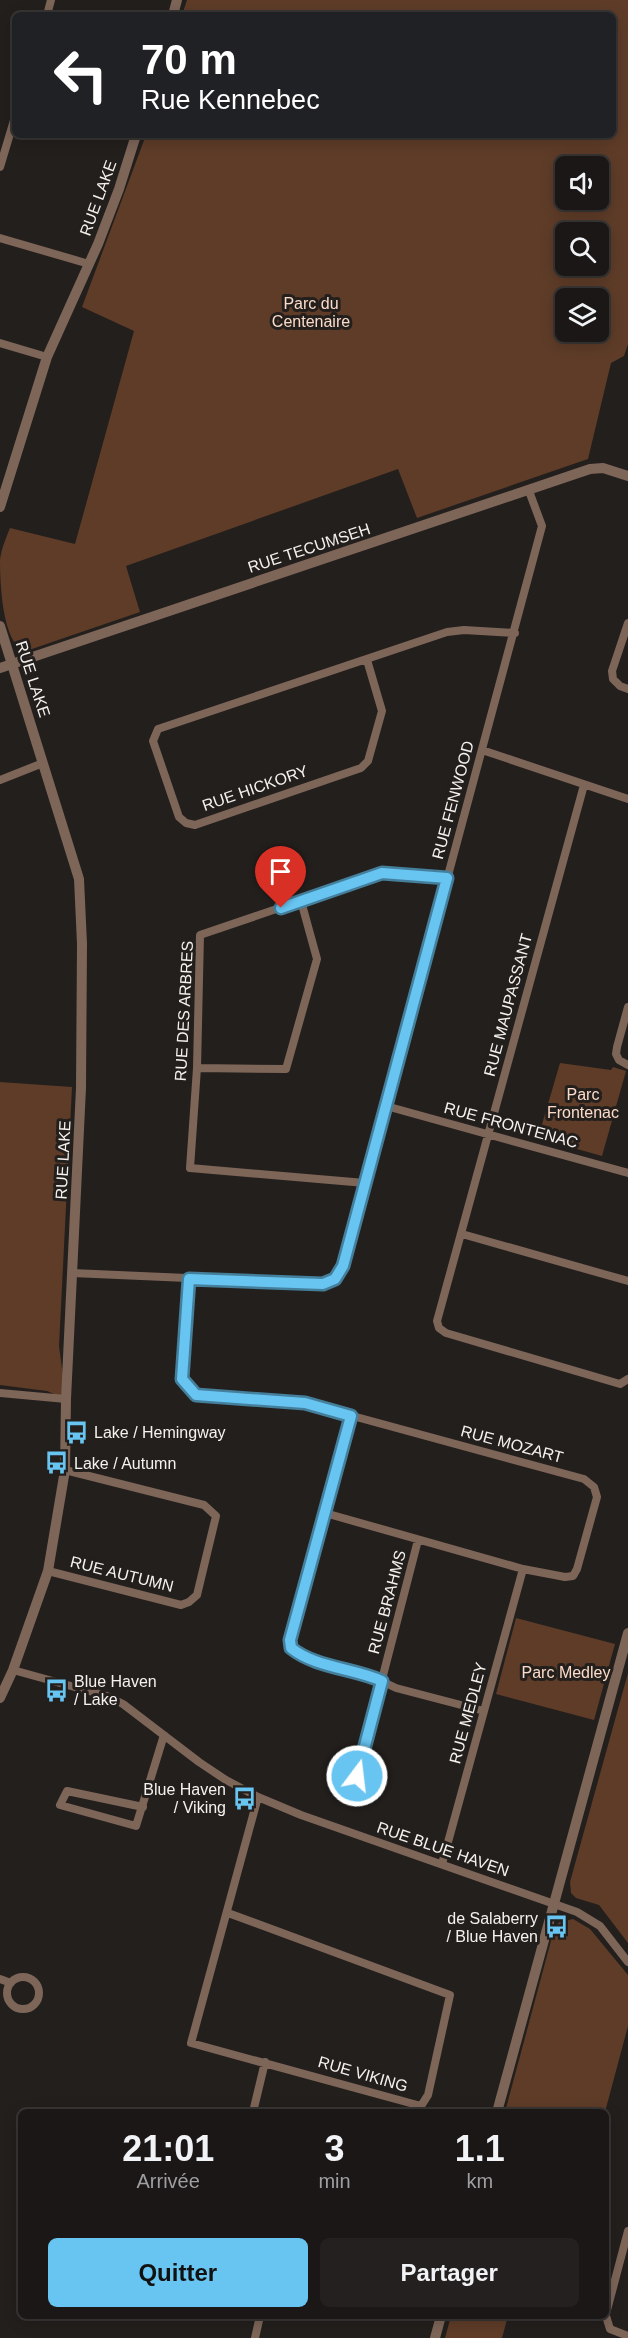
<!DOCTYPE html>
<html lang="fr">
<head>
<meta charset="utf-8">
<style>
  :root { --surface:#1a1716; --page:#23201f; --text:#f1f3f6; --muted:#9f9fa1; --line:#383635; --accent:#68c4f0 }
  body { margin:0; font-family:Helvetica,sans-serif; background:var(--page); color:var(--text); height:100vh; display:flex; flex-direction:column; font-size:22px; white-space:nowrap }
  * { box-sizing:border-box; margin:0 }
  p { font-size:20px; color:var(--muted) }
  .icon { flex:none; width:33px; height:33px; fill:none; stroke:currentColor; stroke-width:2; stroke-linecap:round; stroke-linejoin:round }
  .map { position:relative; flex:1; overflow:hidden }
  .panel { position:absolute; left:18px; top:2109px; width:591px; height:210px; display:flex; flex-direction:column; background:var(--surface); border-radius:9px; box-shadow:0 3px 15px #0003,0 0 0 2px var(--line) }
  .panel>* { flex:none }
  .banner { position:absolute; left:12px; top:12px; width:604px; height:126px; border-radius:9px; box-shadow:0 3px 15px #0003,0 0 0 2px var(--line); background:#202124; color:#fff; overflow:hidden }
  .fabs { position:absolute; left:555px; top:156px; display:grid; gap:12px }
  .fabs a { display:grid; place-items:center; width:54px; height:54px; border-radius:9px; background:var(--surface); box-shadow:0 3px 15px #0003,0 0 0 2px var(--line); font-size:30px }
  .pin { position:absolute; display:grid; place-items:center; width:51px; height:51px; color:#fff; margin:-62px -26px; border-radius:50% 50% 50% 0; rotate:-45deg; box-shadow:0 0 6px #0007 }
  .pin .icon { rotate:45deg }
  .me { position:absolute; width:66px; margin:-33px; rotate:15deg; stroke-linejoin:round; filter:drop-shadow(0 0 4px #0008) }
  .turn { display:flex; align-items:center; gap:21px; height:126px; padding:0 30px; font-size:27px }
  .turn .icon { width:78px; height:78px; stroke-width:2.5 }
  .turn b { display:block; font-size:42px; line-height:51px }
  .eta { display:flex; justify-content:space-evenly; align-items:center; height:102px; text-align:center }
  .eta b { font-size:36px; font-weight:600; line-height:42px }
  .action { display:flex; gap:12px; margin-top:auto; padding:12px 30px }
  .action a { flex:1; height:69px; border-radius:9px; background:var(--accent); color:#111; font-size:24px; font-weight:600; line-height:69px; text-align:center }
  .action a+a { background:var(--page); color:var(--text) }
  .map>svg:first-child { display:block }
  .green { fill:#5e3c28; fill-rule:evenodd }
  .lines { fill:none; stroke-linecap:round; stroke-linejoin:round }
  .minor { stroke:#7d6558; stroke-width:8 }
  .tertiary { stroke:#7d6558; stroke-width:10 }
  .route-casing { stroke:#447f9c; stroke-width:15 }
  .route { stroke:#68c4f0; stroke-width:10 }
  .labels { text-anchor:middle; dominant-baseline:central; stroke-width:6; stroke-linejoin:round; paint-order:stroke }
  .street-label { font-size:16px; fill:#f4f1ef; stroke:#231f1d }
  .park-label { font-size:16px; fill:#fcdbc8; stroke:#231f1d }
  .poi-label { font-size:16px; fill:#f4f1ef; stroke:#231f1d; text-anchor:start }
</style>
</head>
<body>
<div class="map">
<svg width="628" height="2338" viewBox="0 0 628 2338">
  <rect width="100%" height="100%" fill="#231f1d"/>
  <path class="green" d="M187,0H628V344L624,356L611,363L588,459L417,518L398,469L126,566L140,612L26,651C2,646 0,580 0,560C1,550 6,538 10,528L75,544L134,331L82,307L146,135H614V15H182ZM598,166V200H566V166ZM566,232H598V266H566ZM598,298V332H566V298Z
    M560,1063L611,1070L613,1067L626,1071L602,1156L538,1138Z
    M0,1082L72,1087L59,1346L66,1399L47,1391L0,1385Z
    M516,1618L615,1644L594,1720L496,1694Z
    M628,1673V1943L599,1905L576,1898L571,1893L570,1882Z
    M573,1919L590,1929L628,1975V2026L605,2112H505L555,1926L560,1922Z
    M451,2316H508L502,2338H445Z"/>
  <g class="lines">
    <path class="minor" d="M47,15L51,0
      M0,167L15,117
      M0,238L89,264
      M0,343L47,357
      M628,623L612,671L613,679L620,686L628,689
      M367,660L382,711L368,761L361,768L195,825L186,823L179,817L153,741L158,729L447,632L464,630L515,633
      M482,750L628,799
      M0,780L43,763
      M584,785L437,1321L439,1328L446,1333L620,1384L628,1379
      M628,1007L617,1047L616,1054L619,1060L628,1065
      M197,1068L286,1069L317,959L301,901
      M386,1106L628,1173
      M365,1183L190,1168L197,1068L200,935L382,873L447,878
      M462,1234L628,1281
      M72,1273L323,1284L335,1279L343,1266L542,526L529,491
      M189,1279L181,1379L196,1395L305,1403L584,1479L594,1487L597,1497L577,1569L573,1576L565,1577L523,1569L325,1513
      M0,1393L66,1399
      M351,1416L290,1640L291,1648L303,1657L367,1674L396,1688L484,1711
      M48,1571L181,1605L189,1602L197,1595L216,1516L204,1505L65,1470
      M13,1670L107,1696L123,1704L199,1762L226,1780L258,1797L301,1815L577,1912L600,1926L628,1962
      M357,1776L418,1540
      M143,1807L67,1791L60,1805L136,1826L164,1735
      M442,1864L523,1569
      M228,1913L450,1995L428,2095L421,2106L191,2043L258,1797
      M7 1993a16 16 0 1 1 32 0a16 16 0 1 1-32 0Z
      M0,1979L11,1983
      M253,2112L265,2062
      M606,2314L628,2231
      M606,2316L610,2329L628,2336
      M255,2338L260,2316"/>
    <path class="tertiary" d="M173,15L177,0
      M0,507L47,357L98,244L119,189L136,135
      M0,626L79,879L82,944L81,1088L66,1399L65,1470L48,1571L13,1670L0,1698
      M0,668L590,469L603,468L628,476
      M497,2112L628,1633
      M435,2338L441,2316"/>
  </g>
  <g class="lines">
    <defs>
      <path id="route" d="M281,908L382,873L447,878L343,1266L335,1279L323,1284L189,1279L182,1379L196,1395L305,1403L351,1416L290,1640L291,1648C316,1668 353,1668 382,1681L357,1776"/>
    </defs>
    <use href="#route" class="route-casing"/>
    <use href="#route" class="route"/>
  </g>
  <defs>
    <symbol id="bus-bare" viewBox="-9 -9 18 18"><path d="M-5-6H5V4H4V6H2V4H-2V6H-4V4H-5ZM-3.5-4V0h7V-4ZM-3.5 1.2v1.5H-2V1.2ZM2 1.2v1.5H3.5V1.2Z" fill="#68c4f0" stroke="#231f1d" stroke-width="2.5" paint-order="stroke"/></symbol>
  </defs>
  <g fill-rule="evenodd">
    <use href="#bus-bare" x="60" y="1416" width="33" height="33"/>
    <use href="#bus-bare" x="40" y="1446" width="33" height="33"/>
    <use href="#bus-bare" x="40" y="1674" width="33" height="33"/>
    <use href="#bus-bare" x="228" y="1782" width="33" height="33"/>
    <use href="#bus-bare" x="540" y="1910" width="33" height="33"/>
  </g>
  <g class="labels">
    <g class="street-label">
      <text transform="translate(98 198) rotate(-70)">RUE LAKE</text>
      <text transform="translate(309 548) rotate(-18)">RUE TECUMSEH</text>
      <text transform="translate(33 679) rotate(72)">RUE LAKE</text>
      <text transform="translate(255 788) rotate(-19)">RUE HICKORY</text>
      <text transform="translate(453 800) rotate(-75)">RUE FENWOOD</text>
      <text transform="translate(508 1005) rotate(-75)">RUE MAUPASSANT</text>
      <text transform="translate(184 1011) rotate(-87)">RUE DES ARBRES</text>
      <text transform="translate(511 1125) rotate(15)">RUE FRONTENAC</text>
      <text transform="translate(63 1160) rotate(-87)">RUE LAKE</text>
      <text transform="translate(512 1444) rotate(15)">RUE MOZART</text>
      <text transform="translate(122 1574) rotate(14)">RUE AUTUMN</text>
      <text transform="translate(387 1602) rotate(-75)">RUE BRAHMS</text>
      <text transform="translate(468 1713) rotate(-75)">RUE MEDLEY</text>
      <text transform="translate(443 1849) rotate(19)">RUE BLUE HAVEN</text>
      <text transform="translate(363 2074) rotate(16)">RUE VIKING</text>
    </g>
    <g class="park-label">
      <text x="311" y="303">Parc du<tspan x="311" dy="18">Centenaire</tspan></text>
      <text x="583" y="1094">Parc<tspan x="583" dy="18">Frontenac</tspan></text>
      <text x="566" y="1672">Parc Medley</text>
    </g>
    <g class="poi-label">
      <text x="94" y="1432">Lake / Hemingway</text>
      <text x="74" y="1463">Lake / Autumn</text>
      <text x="74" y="1681">Blue Haven<tspan x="74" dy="18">/ Lake</tspan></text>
      <text x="226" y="1789" text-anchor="end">Blue Haven<tspan x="226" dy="18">/ Viking</tspan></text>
      <text x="538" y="1918" text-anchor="end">de Salaberry<tspan x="538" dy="18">/ Blue Haven</tspan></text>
    </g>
  </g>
</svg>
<div class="fabs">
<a><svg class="icon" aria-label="sound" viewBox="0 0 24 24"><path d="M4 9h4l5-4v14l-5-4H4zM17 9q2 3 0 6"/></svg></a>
<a><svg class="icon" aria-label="search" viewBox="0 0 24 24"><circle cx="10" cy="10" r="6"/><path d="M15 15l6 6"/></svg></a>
<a><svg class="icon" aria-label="layers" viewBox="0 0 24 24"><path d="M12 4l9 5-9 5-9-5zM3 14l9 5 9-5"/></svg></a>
</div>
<div class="pin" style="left:281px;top:908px;background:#d93025"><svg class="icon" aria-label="arrive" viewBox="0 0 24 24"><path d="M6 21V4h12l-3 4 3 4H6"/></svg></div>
<svg class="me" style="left:357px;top:1776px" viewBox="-20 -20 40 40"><circle r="17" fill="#68c4f0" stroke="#fff" stroke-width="3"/><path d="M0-11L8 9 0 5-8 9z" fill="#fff"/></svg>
<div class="banner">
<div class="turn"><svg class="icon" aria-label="left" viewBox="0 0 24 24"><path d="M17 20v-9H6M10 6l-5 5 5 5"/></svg><div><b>70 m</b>Rue Kennebec</div></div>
</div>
<section class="panel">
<div class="eta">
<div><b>21:01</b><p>Arrivée</p></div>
<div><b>3</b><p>min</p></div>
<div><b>1.1</b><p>km</p></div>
</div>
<div class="action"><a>Quitter</a><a>Partager</a></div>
</section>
</div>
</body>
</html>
